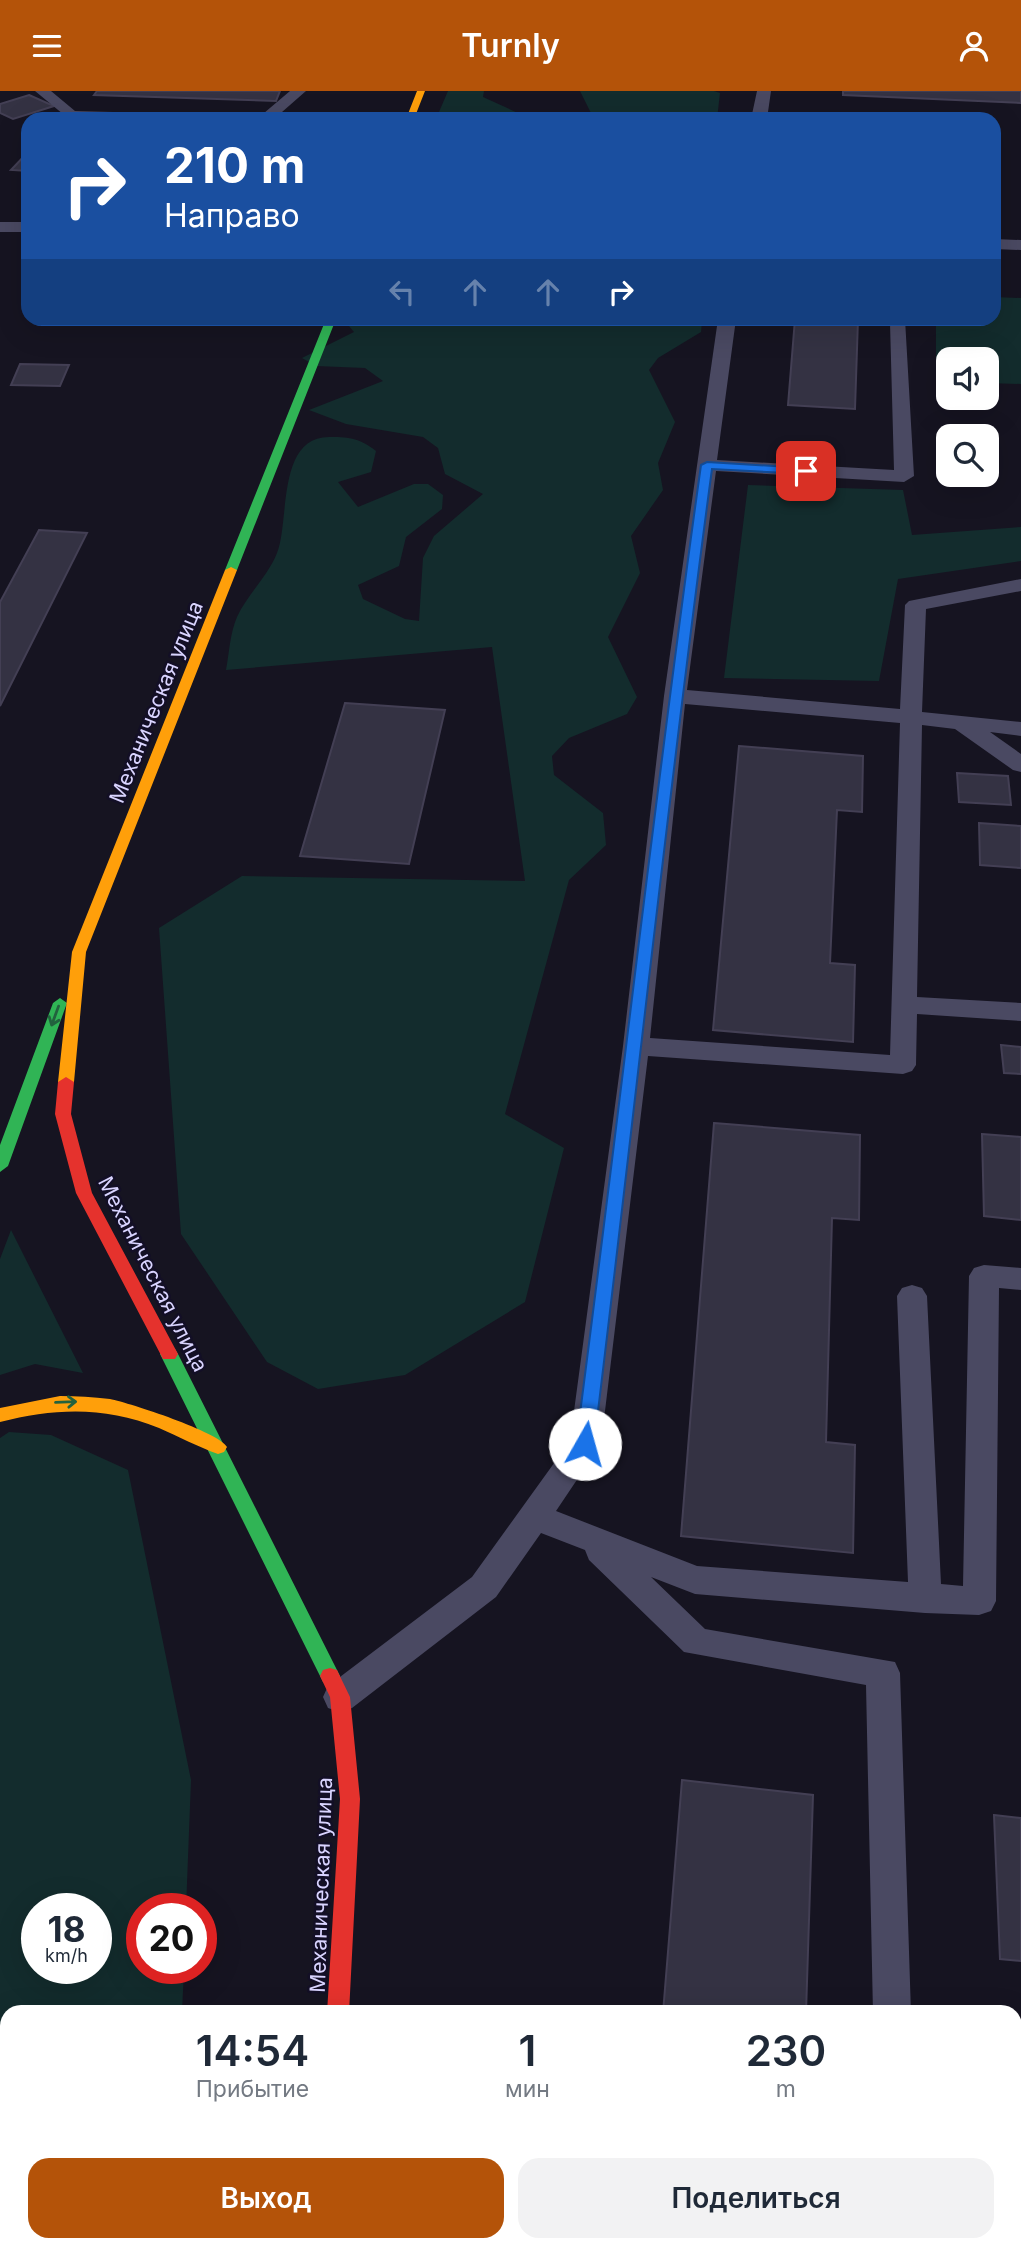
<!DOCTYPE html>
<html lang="ru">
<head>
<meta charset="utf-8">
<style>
  :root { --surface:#fff; --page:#f2f2f3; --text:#1f2937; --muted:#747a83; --accent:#b45309 }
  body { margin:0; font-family:Inter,sans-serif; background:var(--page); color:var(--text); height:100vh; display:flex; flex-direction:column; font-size:26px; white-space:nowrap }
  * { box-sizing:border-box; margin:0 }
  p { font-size:23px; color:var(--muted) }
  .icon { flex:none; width:38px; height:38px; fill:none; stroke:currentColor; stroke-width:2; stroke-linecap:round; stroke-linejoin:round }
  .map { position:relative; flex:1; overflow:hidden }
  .details { position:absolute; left:0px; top:1914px; width:1022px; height:247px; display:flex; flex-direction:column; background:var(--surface); border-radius:21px 21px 0 0; box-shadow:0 7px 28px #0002 }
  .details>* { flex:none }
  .guide { position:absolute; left:21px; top:21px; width:980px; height:214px; border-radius:21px; box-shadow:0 7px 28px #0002; background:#1a4fa0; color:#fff; overflow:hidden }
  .fabs { position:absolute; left:936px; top:256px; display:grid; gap:14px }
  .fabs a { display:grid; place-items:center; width:63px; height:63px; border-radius:14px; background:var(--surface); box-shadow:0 7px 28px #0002; font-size:35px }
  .speed { position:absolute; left:21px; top:1802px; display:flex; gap:14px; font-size:35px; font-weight:700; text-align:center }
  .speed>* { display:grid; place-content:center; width:91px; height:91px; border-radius:50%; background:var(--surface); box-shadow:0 7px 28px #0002; line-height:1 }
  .speed small { font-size:18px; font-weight:400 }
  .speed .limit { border:10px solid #d22; background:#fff; color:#111 }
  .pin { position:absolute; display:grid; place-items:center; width:60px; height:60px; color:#fff; margin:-30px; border-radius:14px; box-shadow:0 4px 10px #0006 }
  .me { position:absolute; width:77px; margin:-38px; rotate:7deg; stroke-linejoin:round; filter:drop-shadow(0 0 5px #0008) }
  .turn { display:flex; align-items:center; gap:24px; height:147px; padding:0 28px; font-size:32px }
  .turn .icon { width:91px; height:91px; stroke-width:2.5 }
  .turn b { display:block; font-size:49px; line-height:60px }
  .lanes { display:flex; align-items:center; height:66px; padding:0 28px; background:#0003; justify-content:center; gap:35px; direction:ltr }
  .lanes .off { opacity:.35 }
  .eta { display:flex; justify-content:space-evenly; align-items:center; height:119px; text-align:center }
  .eta b { font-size:42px; font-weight:600; line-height:49px }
  .action { display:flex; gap:14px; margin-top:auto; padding:14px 28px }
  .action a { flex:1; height:80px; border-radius:21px; background:var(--accent); color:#fff; font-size:28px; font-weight:600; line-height:80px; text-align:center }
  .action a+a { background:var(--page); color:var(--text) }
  header { display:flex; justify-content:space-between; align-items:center; height:91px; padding:0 28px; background:var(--accent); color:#fff; font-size:32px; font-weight:600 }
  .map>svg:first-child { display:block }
  .green { fill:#132c2d; fill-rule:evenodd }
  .building { fill:#343243; stroke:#433f54; stroke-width:2 }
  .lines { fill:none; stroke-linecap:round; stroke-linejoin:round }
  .path { stroke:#44505f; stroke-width:5; stroke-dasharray:4.5 7; stroke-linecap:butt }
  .lane { fill:#4a4962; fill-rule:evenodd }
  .fast { fill:#30b455; fill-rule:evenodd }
  .slow { fill:#ff9f0a; fill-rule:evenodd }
  .jam { fill:#e5322d; fill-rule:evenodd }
  .oneway { stroke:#22623e }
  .route { fill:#1a73e8; stroke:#114b97; stroke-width:2 }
  .labels { text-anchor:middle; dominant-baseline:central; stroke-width:5; stroke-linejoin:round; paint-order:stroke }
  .street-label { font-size:21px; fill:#d9d4ff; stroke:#130f26 }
</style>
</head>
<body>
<header><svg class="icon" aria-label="menu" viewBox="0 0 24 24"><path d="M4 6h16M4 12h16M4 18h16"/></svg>Turnly<svg class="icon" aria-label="person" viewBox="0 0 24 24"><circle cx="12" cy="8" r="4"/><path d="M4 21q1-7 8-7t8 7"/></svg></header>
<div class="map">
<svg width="1021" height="2160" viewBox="0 0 1021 2160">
  <rect width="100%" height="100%" fill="#161421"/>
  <path class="green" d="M448,0H484L483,6L529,27L436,28Z
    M580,0H714L720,2L717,28H594Z
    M994,206L1021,207V293L987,292V268H948V290H936V228H994Z
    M343,228L702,230L701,241L658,267L649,279L675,331L658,372L663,399L631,445L640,482L608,546L637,606L627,623L569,647L552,665L554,684L603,722L606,754L569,789L505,1023L564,1057L525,1211L405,1284L318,1298L267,1271L181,1143L159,837L242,785L525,790L492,556L226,579C229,563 230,542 237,526C247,504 268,485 277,462C290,430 276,344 331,346C350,346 361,348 376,360L371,381L338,391L358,416L414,393H428L443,404L442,418L406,446L399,475L358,494L363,508L405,528L419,530L423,467L434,445L483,403L445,383L438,357L423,346L346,333L309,319L383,290L365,277L316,275L302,267L354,241Z
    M748,394L903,399L912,444L1021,436V470L898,488L879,590L724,587Z
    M11,1139L83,1282L35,1273L0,1284V1168Z
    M9,1341L51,1344L128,1379L191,1689L186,1818H142V1878H184L182,1921L7,1922V2054L0,2053V1347ZM96,1818V1878H37V1818Z"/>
  <path class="building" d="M97,0H280L276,10L94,4Z
    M843,0H1021V12L843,4Z
    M29,4L54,15L13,28L0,22V13Z
    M28,61V80L11,79Z
    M795,228H858L855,318L788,314Z
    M20,273L69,274L60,295L11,294Z
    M938,342L978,344L948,345V382H942Z
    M39,439L87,442L0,615V511Z
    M345,612L445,619L409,773L300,765Z
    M739,655L863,665L862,721L837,719L830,872L855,874L853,951L713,939Z
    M957,682L1008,685L1011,714L959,711Z
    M979,732L1021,735V777L980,774Z
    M1001,954L1021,956V983L1004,982Z
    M714,1032L860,1044L859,1129L832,1127L826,1351L855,1354L853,1462L681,1445Z
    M982,1043L1021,1046V1129L984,1125Z
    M682,1689L813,1704L806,1922H663Z
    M994,1724L1021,1727V1870L1000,1868Z
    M1015,1953H1021V2115L1015,2114Z"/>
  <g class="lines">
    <path class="path" d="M0,2069L7,2070
      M524,2154L527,2160"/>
    <path class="lane" d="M35,0H51L75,20L190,23L198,28H69Z
      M290,0H306L274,28H257Z
      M757,0H771L767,28H751Z
      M0,131H28V141H0Z
      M994,148L1021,149V159L994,158Z
      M718,228H736L717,369L894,379L890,232L893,228H905L914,385L904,391L716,380L687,599L900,618L905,514L909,510L1021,488V500L926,518L922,621L1021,631V645L990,641L1021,663V681L1013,679L955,638L922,634L917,906L1021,912V930L917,923L916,974L912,980L903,983L648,965L601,1353L556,1420L697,1475L908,1491L897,1205L902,1197L912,1194L922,1197L927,1205L941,1493L963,1495L969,1185L974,1177L984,1174L1021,1177V1199L999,1197L996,1510L991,1520L979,1524L925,1522L695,1503L651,1486L705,1538L895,1571L900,1582L911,1922H873L866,1594L684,1561L589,1469L585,1459L541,1442L496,1506L352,1617L340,1621L328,1617L323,1606L328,1595L472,1486L570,1350L623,955L664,605ZM685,613L900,632L890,964L650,947Z"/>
    <path class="fast" d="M326,228H336L237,479L231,482L227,481L225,479Z
      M60,907L67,912L8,1075L0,1081V1054L53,912Z
      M169,1256L175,1258L178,1263L337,1579L340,1585L337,1591L330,1593L323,1591L160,1263L163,1258Z
      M303,2154H326L325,2160H301Z"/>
    <path class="slow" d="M417,0H425L414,28H406Z
      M231,476L237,479L86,861L74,991L66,996L61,995L58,991L72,861L225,479Z
      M60,1305C77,1305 93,1306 110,1308C130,1312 219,1341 227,1356L224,1361L218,1363C198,1356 178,1345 159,1337C105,1315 55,1317 0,1331V1317Z"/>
    <path class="jam" d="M66,986L74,991L71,1023L92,1102L178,1263L175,1268H163L76,1102L55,1023L58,991Z
      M330,1577L337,1579L350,1606L360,1708L349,1922H327L340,1708L330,1606L320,1585L323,1579Z"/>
  </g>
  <defs><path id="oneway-shaft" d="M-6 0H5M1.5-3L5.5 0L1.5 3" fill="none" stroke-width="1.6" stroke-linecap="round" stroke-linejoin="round" transform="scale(1.75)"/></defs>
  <g class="oneway">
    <use href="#oneway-shaft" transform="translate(55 925) rotate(110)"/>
    <use href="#oneway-shaft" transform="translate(66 1311) rotate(-2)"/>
  </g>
  <path class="route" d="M707,371L806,377L811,380L806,383L712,378C668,703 634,1028 594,1353L585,1361L576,1353C619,1027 655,700 701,374Z"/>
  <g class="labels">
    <g class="street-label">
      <text transform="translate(156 611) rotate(-68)">Механическая улица</text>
      <text transform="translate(153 1183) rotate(63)">Механическая улица</text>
      <text transform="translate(321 1794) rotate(-88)">Механическая улица</text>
    </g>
  </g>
</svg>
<div class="fabs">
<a><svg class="icon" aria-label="sound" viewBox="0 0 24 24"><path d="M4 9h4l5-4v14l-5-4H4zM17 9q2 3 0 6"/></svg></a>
<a><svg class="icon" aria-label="search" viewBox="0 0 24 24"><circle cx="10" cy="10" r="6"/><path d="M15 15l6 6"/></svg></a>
</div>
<div class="speed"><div>18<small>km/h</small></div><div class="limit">20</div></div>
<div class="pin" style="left:806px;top:380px;background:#d93025"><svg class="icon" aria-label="arrive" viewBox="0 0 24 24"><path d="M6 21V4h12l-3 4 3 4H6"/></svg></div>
<svg class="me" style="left:585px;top:1353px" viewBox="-20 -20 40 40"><circle r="19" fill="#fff"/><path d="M0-13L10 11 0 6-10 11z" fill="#1a73e8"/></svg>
<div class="guide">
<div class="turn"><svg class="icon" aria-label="right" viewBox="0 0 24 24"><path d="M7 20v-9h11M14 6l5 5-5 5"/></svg><div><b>210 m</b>Направо</div></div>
<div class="lanes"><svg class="icon off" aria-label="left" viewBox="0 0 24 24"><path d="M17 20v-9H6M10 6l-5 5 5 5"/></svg><svg class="icon off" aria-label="ahead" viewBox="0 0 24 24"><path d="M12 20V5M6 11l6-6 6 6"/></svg><svg class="icon off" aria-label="ahead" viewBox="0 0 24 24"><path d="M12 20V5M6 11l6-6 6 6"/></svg><svg class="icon" aria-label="right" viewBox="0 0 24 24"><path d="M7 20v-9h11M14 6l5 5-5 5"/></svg></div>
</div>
<section class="details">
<div class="eta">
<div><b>14:54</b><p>Прибытие</p></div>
<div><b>1</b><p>мин</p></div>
<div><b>230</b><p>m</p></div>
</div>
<div class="action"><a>Выход</a><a>Поделиться</a></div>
</section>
</div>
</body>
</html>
